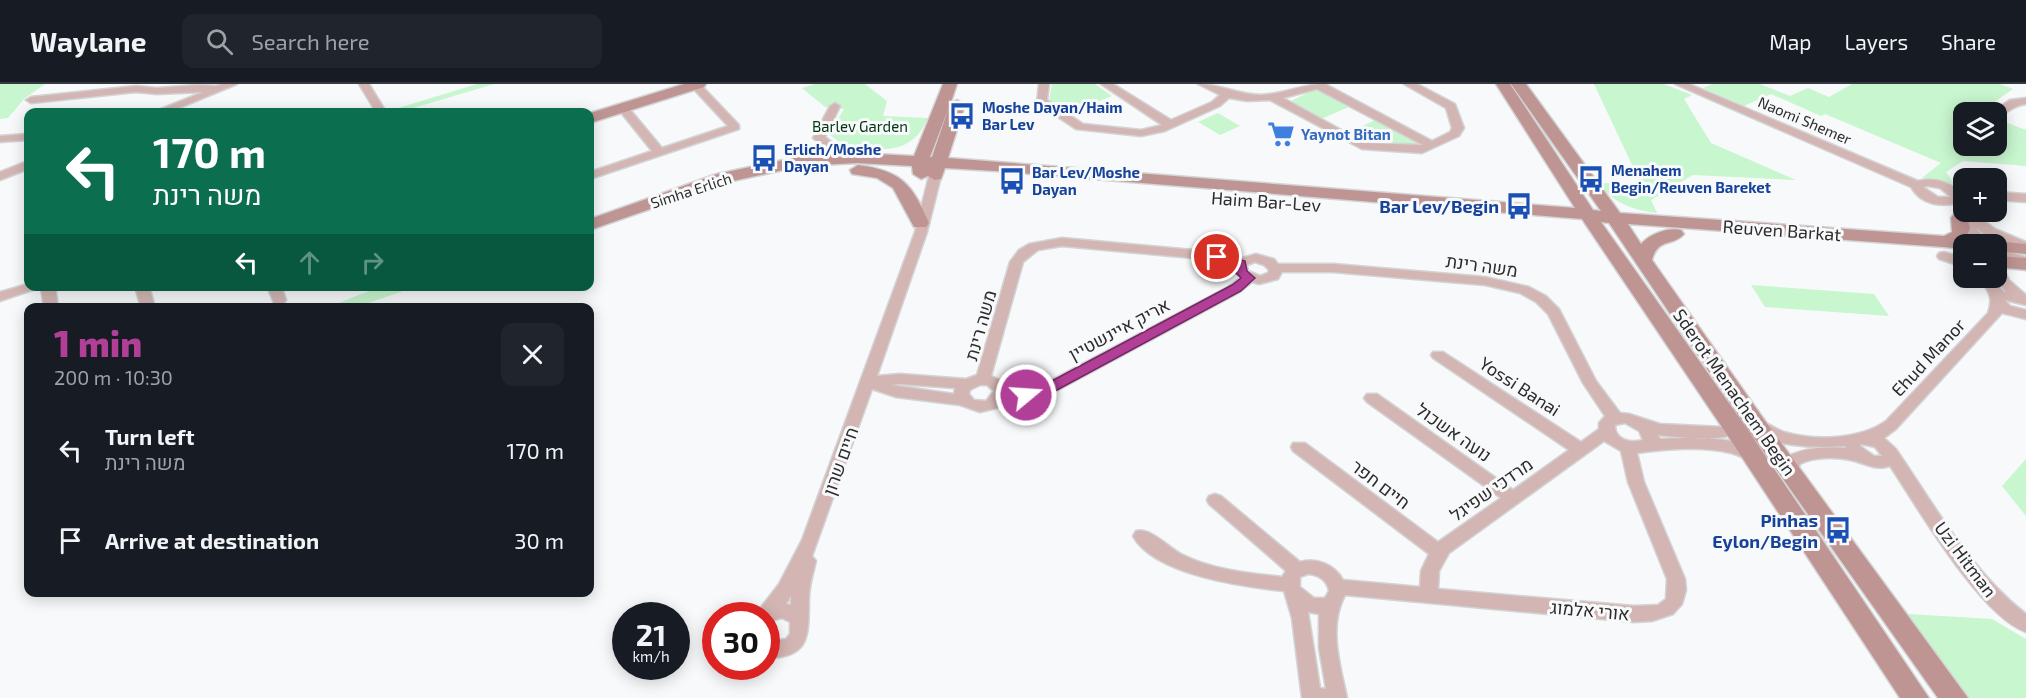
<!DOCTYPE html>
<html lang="en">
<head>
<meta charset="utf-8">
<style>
  :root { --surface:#171b24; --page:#20242c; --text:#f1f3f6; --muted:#9ea1a6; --line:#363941; --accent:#b13e97 }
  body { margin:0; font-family:"Exo 2",Heebo,sans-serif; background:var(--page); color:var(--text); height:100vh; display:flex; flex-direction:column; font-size:22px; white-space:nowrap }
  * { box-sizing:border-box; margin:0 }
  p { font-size:20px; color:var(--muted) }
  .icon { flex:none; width:33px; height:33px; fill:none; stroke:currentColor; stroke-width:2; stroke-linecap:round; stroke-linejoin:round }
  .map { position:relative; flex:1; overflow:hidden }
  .side { position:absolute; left:24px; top:219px; width:570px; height:294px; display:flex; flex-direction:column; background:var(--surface); border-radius:12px; box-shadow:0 3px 15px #0003 }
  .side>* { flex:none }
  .guide { position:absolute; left:24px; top:24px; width:570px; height:183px; border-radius:12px; box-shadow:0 3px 15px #0003; background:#0b6e4f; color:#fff; overflow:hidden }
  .fabs { position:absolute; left:1953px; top:18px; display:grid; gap:12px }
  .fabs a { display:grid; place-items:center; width:54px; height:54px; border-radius:12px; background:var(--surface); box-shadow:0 3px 15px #0003; font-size:30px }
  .speed { position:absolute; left:612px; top:518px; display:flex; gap:12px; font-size:30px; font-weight:700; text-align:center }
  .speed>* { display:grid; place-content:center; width:78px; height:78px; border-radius:50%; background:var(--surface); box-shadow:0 3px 15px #0003; line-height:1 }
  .speed small { font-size:15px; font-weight:400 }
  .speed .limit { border:9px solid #d22; background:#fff; color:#111 }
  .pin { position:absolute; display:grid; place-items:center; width:51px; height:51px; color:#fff; margin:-26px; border:3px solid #fff; border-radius:50%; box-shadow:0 2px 6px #0007 }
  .me { position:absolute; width:66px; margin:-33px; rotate:72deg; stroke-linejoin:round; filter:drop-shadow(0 0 4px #0008) }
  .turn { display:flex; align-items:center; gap:21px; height:126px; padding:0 30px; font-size:27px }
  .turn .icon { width:78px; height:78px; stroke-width:2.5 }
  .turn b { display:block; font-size:42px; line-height:51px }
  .lanes { display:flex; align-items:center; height:57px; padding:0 30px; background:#0003; justify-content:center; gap:30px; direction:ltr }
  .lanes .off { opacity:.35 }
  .round { display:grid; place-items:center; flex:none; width:63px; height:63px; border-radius:12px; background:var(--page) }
  .overview { display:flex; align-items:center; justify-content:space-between; height:102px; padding:0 30px }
  h1 { font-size:36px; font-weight:800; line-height:45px; color:var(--accent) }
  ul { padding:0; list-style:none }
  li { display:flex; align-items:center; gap:18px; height:90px; padding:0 30px }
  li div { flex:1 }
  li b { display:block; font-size:22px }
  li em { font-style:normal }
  header { display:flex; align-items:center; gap:36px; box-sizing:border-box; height:84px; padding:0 30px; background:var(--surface); border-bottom:2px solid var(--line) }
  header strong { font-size:28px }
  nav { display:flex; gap:33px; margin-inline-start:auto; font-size:21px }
  .search { width:420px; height:54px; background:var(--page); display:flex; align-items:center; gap:15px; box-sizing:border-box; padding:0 21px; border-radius:12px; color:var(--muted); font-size:22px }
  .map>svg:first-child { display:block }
  .green { fill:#c8f6cf }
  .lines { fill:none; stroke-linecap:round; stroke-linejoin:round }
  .street-casing { stroke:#d3d4d5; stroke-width:3 }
  .secondary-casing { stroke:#d3d4d5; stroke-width:3 }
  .street { fill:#d3b6b4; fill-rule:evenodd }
  .secondary { fill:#bf9593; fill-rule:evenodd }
  .route { fill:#b13e97; stroke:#732862; stroke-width:1.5 }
  .labels { text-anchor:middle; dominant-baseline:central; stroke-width:6; stroke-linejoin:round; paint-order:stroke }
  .far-transit-label { font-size:15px; font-weight:bold; fill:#164399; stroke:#f8f9fa; text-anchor:start }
  .far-street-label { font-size:15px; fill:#2c2c2d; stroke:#f8f9fa }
  .far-park-label { font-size:15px; fill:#003510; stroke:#f8f9fa }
  .far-shop-label { font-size:15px; font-weight:bold; fill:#366cbe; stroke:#f8f9fa; text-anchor:start }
  .street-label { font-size:18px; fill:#2c2c2d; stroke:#f8f9fa }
  .transit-label { font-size:18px; font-weight:bold; fill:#164399; stroke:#f8f9fa; text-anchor:end }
</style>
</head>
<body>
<header>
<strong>Waylane</strong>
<div class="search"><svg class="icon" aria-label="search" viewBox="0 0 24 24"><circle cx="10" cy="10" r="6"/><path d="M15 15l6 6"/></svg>Search here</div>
<nav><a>Map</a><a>Layers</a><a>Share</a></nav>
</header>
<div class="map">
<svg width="2026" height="614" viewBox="0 0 2026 614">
  <rect width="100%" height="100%" fill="#f8f9fa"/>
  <path class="green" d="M0,0H45L25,14L8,34L0,35Z
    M477,0H494L400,28L392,26Z
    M815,0H865L887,17L883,32L928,34C911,72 886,64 850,66L829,50L844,25L825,23L802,4Z
    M1052,0H1095L1112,12L1067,30L1049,18Z
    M1594,0H1664L1692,11L1684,15L1711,59L1796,96L1693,91L1651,116L1657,129C1634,126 1613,120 1600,99L1641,100Z
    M1712,0H1760L1790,12L1808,4L1829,13L1852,0H2000L2013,5L1980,28H1964V62H1996L1997,35L2026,46V82L1963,77L1946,88L1954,100L1922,94L1941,79L1825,30L1821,32L1771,10L1744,22L1703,4Z
    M1318,4L1351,22L1319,36L1289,18Z
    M1218,29L1240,42L1220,51L1198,38Z
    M1375,36L1423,62L1358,57L1346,50Z
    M1751,201L1874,210L1889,232L1765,223Z
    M382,202L415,203L357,223H328Z
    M2026,375V432L2002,402Z
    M1908,530L1992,535L2026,555V614H1967Z"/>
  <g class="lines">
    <defs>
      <path id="street" d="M222,0H237L169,28H154L203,8L157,10L136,8L31,19L26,16L31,13L136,2L157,4L198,1L216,2Z
        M359,0H369L386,28H376Z
        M689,0H700L739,41V45L590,95V88L652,67L619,26V22H627L662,64L728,42Z
        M1039,0H1049L1047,16L1083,40L1141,46L1162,41L1101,0H1113L1171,36L1212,18L1220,11L1198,0C1220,0 1239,11 1261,11C1284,10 1303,0 1325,0L1432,57L1450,48L1452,44L1446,24L1404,0H1417L1455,20L1464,44L1459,52L1422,69L1362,65L1270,16L1247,17L1229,14L1220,22L1165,47L1141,52L1076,45L1037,19ZM1317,5L1423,61L1365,59L1283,14Z
        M1675,0H1689L1918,97C1935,93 1947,98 1961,107L1963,115L1961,118C1942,124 1921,121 1911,103ZM1928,102L1940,104L1951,113H1938L1923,103Z
        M2026,14V20C2014,21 2008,29 1996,33V28H1992L2010,16Z
        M835,19L840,22L825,53L842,66L846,74L840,78L836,76L833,70L813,54L830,22Z
        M28,50V56L0,58V52Z
        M28,77V85L0,96V88Z
        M935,88L941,92L927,148L877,292L900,290L966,295L977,291L1010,178L1019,166L1029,160L1062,154L1204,167L1239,175L1256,170L1274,175L1278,180H1333L1485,193L1529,203L1546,212L1559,225L1596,297L1620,329L1629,330L1660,340L1722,343L1726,334H1736L1740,345C1730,360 1676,353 1658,351L1660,355C1682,354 1748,350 1761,372L1759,376L1753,378C1745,375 1739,371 1731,369C1701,362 1668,365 1637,369L1644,398L1685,495L1686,506L1682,520L1673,530L1652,537L1634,538L1345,511C1328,543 1340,580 1347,614H1302L1292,534L1284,507C1245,503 1154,491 1133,452L1136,447C1150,443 1168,463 1181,470C1212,486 1248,489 1282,493L1286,487L1209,420L1207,416L1209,412L1215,410L1221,412L1300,478C1316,473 1335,481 1343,496L1420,503L1421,487L1429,470L1293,367L1291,363L1293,359H1305L1438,458L1501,414L1367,318L1364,314L1367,310H1377L1513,406L1569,366L1433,274L1431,271L1433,268H1443L1581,358L1599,345V339L1605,332L1583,299L1548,230L1536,218L1520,209L1485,201L1333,188H1282L1278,195L1259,200L1252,198L1238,209L1058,306L1026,316L1005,315L997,324L980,328L960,321L896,313L872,305L812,472L816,477C813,489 809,502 809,514C808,550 812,574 766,574V558L786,555L790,550V538L782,534L766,538V531H755L779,500L802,456L915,148L929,92ZM1062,162L1204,175L1234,181L1235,189L1241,193L1228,203L1048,298L1025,306L1008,305L1002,297L991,292L1023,178L1038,166ZM1255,178L1264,181L1269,186L1268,189L1260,192L1248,187L1247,181ZM900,300L955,304L954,310L891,301ZM980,301H987L994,307L986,317L974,316L969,310L970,306ZM1625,339L1639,347L1643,356C1631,359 1615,357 1615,341ZM1604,357L1621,367L1628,398L1667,495L1666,515L1658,521L1634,522L1438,505L1439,487L1449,469ZM1308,490C1319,491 1327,496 1329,507L1325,514H1314L1300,503V493ZM791,512V521L786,520ZM1308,528L1319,530V564L1326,605L1320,604Z
        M1996,108L2026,110V118L1996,116Z
        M1964,124V128H1971L1995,145L2026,158V167L1985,151L1975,143L1990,160H1977L1957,137L1963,133L1958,128Z
        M1996,164L2026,173V181L1996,172Z
        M1944,168L1964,174V183L1939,175L1937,172L1939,169Z
        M1996,180L2001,181L2009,196L2026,211V221L2005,216L2010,222L2026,226V235L2002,229L1896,345L1884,354L1896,365C1935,422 1970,486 2026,530V548C1980,532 1918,424 1890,382C1878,386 1870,382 1858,378C1842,373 1815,372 1800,380L1796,392H1784L1782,388L1787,373C1805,363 1826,363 1846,364L1845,362C1821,364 1764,364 1750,342L1753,338C1764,335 1773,344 1784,348C1814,357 1860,356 1886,337L1988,229C1994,212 1988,208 1980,194H1993L2004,208H2006L1995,194ZM1861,360L1875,363L1882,372H1874L1860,362Z
        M28,200V202H55L58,224H44L41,203L0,217V208Z
        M135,202H149L155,224H141Z
        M267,202H281L286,216L284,219H274Z"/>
      <path id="secondary" d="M684,0H706L704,3L590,39V29Z
        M943,0H957L950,21L957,16L965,21L948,74L1575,124L1496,0H1510L1593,126L1601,127L1511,0H1526L1620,129L1944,152L1952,148L1951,134L1954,130H1966L1970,144L1966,154L1982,156L1985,160H1964V165L1943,163L1628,140L1641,160C1650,150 1668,143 1681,146L1684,150C1673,163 1658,153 1652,176L1763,334L1968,614H1938L1747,344L1609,139L1601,138L1748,346L1929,614H1900L1732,358L1582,135L996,87L945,84L941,95L935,96L928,92L921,95L913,90L912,82L857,79L802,82L728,98L590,146V135L717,90L802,72L857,69L914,72ZM949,23L932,73H930Z
        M858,81C902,87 912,100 929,139L926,143H914L893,104L877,94L852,90L850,86Z
        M1996,157L2026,160V170L1996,167V160H1988Z
        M1996,172L2026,174V186L1996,183Z"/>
    </defs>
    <use href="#street" class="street-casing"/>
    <use href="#secondary" class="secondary-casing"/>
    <use href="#street" class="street"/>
    <use href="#secondary" class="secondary"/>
  </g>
  <path class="route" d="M1217,170L1245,177L1247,187L1255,194L1241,207L1057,306L1026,315L1021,314L1019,311L1021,307L1048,299L1232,201L1241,194L1235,188V182L1213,176L1211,173Z"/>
  <defs>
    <symbol id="bus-bare" viewBox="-9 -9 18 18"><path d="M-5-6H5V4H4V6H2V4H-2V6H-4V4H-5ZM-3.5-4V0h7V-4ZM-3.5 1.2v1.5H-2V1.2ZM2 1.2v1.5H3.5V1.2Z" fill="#1a4fb4" stroke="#f8f9fa" stroke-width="2.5" paint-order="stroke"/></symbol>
    <symbol id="supermarket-bare" viewBox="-9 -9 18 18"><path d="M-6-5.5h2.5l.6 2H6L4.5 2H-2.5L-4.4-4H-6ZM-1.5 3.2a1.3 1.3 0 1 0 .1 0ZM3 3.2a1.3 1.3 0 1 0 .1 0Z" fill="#3f7fe0" stroke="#f8f9fa" stroke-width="2.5" paint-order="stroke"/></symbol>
  </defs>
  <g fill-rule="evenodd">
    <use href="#bus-bare" x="943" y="13" width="38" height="38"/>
    <use href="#supermarket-bare" x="1262" y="31" width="38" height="38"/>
    <use href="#bus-bare" x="745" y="55" width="38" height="38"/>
    <use href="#bus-bare" x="1572" y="76" width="38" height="38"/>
    <use href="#bus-bare" x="993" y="78" width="38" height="38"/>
    <use href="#bus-bare" x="1500" y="103" width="38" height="38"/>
    <use href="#bus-bare" x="1819" y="427" width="38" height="38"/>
  </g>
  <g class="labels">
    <g class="far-transit-label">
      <text x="982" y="23">Moshe Dayan/Haim<tspan x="982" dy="17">Bar Lev</tspan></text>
      <text x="784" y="65">Erlich/Moshe<tspan x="784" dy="17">Dayan</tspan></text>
      <text x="1611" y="86">Menahem<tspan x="1611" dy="17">Begin/Reuven Bareket</tspan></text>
      <text x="1032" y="88">Bar Lev/Moshe<tspan x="1032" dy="17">Dayan</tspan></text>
    </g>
    <g class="far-street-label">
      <text transform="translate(1805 36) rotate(23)">Naomi Shemer</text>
      <text transform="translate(691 106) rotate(-18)">Simha Erlich</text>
    </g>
    <g class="far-park-label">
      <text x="860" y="42">Barlev Garden</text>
    </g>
    <g class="far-shop-label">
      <text x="1301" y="50">Yaynot Bitan</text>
    </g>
    <g class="street-label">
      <text transform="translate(1266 117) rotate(4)">Haim Bar-Lev</text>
      <text transform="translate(1782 146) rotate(4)">Reuven Barkat</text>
      <text transform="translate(1482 181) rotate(8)">משה רינת</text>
      <text transform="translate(980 241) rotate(-74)">משה רינת</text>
      <text transform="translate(1119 245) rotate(-28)">אריק איינשטיין</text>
      <text transform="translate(1928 273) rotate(-47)">Ehud Manor</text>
      <text transform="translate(1520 302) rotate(33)">Yossi Banai</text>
      <text transform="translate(1735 308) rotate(55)">Sderot Menachem Begin</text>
      <text transform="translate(1454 348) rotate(35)">נועה אשכול</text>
      <text transform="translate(840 377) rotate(-70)">חיים שרון</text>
      <text transform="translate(1381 400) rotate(37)">חיים חפר</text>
      <text transform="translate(1491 405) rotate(-35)">מרדכי שפיגל</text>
      <text transform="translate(1966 475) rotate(53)">Uzi Hitman</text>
      <text transform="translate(1590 526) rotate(5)">אורי אלמוג</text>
    </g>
    <g class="transit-label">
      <text x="1499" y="122">Bar Lev/Begin</text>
      <text x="1818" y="436">Pinhas<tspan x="1818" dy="21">Eylon/Begin</tspan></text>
    </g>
  </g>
</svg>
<div class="fabs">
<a><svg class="icon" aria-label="layers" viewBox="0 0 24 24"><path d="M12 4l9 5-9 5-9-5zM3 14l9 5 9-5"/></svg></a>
<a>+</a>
<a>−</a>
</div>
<div class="speed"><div>21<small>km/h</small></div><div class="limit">30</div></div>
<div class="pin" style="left:1217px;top:173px;background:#d93025"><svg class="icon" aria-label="arrive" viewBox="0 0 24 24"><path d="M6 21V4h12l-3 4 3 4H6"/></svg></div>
<svg class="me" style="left:1026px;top:311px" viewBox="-20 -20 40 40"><circle r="17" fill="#b13e97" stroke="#fff" stroke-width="3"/><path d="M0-11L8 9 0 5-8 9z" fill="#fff"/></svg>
<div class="guide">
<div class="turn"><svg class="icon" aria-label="left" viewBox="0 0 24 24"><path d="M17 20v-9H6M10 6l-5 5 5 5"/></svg><div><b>170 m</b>משה רינת</div></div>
<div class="lanes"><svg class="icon" aria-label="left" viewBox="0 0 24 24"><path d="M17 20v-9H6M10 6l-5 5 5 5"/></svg><svg class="icon off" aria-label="ahead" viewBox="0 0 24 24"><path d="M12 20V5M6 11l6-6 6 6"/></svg><svg class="icon off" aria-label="right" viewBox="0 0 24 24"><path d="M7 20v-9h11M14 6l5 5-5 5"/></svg></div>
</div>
<section class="side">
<div class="overview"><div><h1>1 min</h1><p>200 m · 10:30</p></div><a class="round"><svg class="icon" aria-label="close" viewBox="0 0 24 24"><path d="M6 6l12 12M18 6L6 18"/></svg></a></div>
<ul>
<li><svg class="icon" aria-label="left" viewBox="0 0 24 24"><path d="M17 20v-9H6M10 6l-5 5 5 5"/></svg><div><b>Turn left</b><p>משה רינת</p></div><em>170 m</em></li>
<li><svg class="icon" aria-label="arrive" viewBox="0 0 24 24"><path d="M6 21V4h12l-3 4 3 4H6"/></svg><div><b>Arrive at destination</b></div><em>30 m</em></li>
</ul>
</section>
</div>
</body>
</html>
